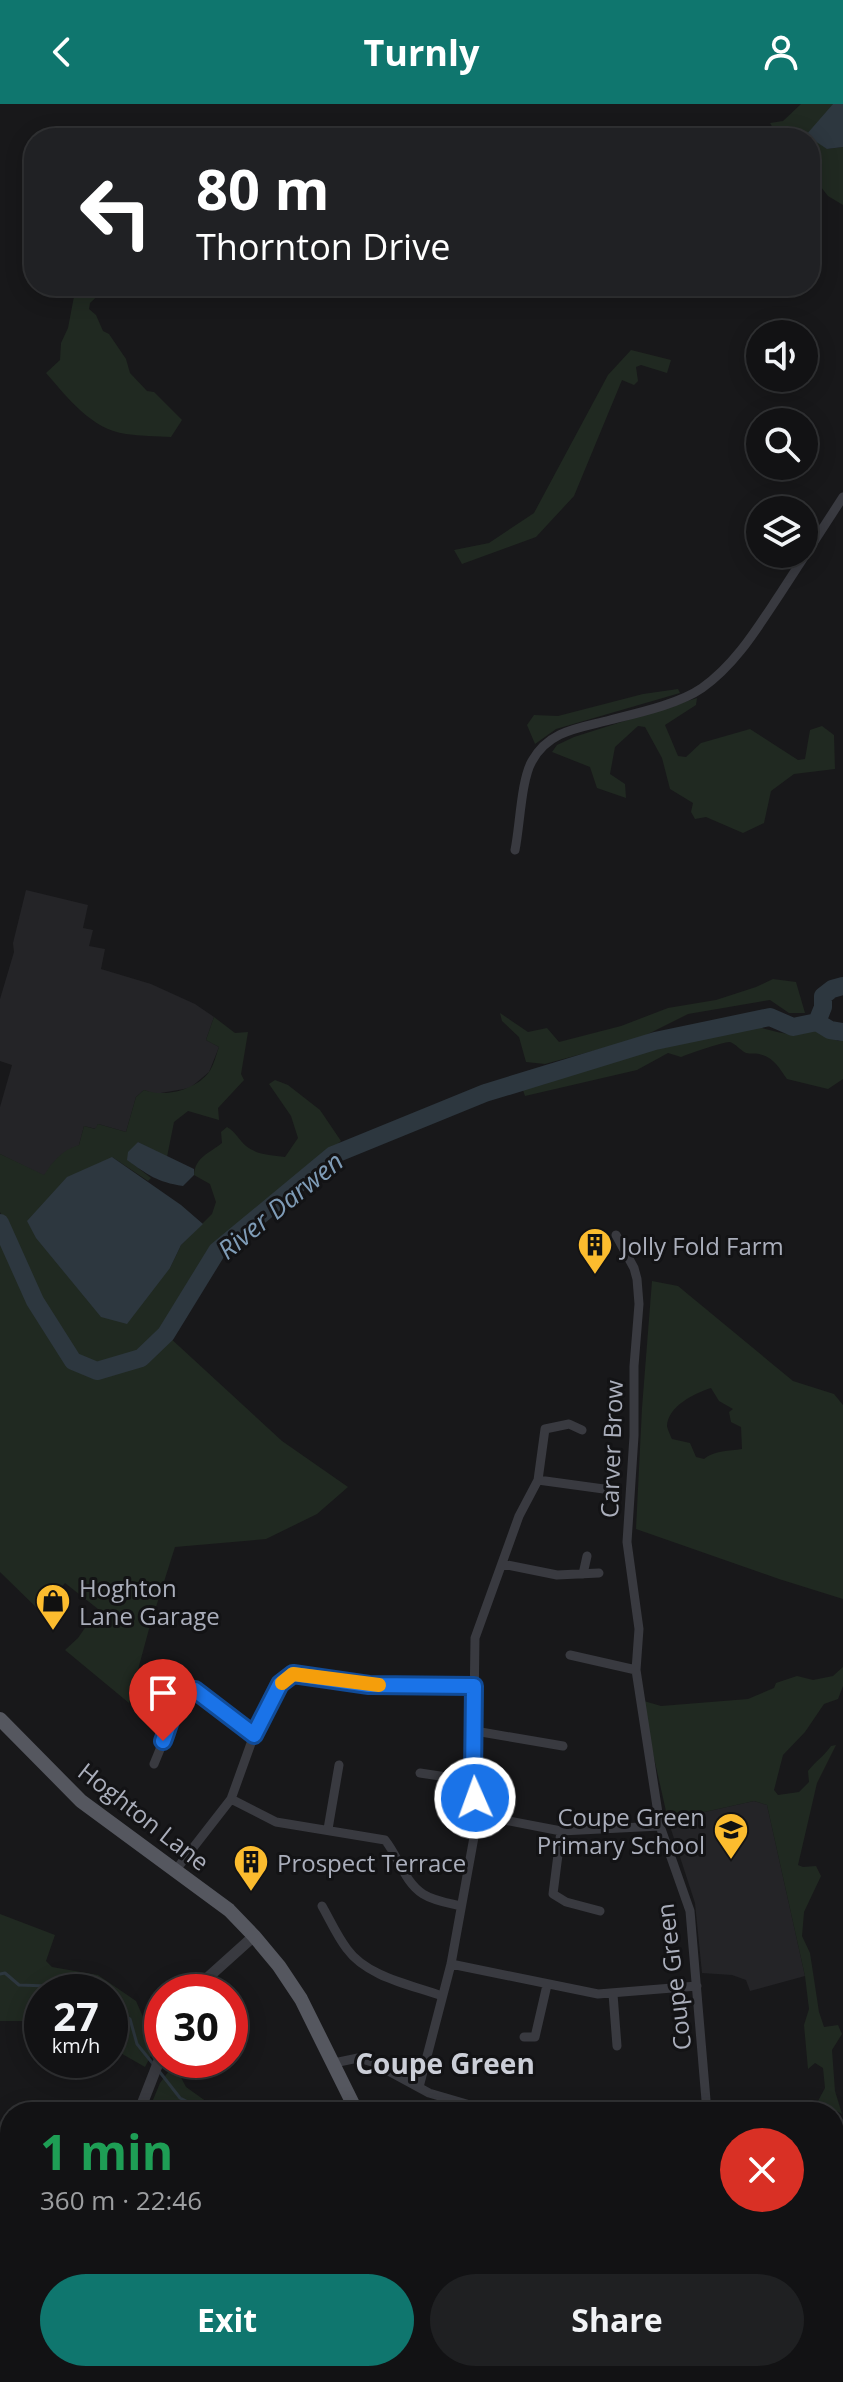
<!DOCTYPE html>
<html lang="en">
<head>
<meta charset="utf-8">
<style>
  :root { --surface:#121214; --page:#1f2022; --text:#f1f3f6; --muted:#9c9ea0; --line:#313234; --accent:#0f766e }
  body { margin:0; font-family:"Open Sans",sans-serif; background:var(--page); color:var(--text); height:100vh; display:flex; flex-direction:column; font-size:30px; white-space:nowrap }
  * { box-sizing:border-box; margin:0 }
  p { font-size:26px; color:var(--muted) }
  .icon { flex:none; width:44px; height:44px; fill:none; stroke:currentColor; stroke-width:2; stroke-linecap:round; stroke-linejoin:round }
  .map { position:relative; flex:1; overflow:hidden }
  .drawer { position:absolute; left:0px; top:1998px; width:844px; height:280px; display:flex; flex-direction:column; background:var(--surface); border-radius:32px 32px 0 0; box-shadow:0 4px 20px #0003,0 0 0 2px var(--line) }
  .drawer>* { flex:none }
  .banner { position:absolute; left:24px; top:24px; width:796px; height:168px; border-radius:32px; box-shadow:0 4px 20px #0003,0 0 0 2px var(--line); background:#202124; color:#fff; overflow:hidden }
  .controls { position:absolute; left:746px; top:216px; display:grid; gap:16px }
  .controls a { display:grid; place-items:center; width:72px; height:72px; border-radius:50%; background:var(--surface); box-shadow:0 4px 20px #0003,0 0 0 2px var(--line); font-size:40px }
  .speed { position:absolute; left:24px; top:1870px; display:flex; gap:16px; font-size:40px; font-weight:700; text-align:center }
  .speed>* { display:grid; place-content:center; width:104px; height:104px; border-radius:50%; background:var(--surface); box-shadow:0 4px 20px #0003,0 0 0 2px var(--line); line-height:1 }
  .speed small { font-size:20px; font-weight:400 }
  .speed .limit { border:12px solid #d22; background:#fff; color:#111 }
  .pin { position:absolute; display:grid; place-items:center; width:68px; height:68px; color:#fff; margin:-82px -34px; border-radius:50% 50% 50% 0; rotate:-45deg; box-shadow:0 0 8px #0007 }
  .pin .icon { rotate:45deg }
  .me { position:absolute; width:88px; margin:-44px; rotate:358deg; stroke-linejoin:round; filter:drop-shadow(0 0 6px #0008) }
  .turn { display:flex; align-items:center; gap:28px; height:168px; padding:0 40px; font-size:36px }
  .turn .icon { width:104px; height:104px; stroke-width:2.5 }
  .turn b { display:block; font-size:56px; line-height:68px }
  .round { display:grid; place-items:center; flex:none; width:84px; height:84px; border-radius:42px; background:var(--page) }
  .headline { display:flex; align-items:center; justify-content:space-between; height:136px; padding:0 40px }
  h1 { font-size:48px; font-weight:700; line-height:60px; color:#1e9e55 }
  .cta { display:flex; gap:16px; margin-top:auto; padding:16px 40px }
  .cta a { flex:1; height:92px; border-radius:48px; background:var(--accent); color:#fff; font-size:32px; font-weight:700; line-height:92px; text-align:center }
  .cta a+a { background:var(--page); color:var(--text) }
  header { display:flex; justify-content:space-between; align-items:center; height:104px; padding:0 40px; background:var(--accent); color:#fff; font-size:36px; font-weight:700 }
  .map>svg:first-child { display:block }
  .built { fill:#242427 }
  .green { fill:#202921; fill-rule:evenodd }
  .water { fill:#2d373f }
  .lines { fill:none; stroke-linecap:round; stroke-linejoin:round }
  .stream { stroke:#2d373f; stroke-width:3 }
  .river { stroke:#2d373f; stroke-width:18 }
  .minor { stroke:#393a40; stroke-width:9 }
  .tertiary { stroke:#393a40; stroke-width:11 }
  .primary { stroke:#55575f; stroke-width:14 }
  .route-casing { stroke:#114b97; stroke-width:20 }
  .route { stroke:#1a73e8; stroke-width:14 }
  .slow { stroke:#f59e0b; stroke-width:14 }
  .labels { text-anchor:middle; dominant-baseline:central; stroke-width:6; stroke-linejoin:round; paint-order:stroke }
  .poi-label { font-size:24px; fill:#aaaebb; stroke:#131315; text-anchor:start }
  .street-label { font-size:24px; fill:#aaaebb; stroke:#131315 }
  .water-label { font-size:26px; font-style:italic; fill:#7f9cb7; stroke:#131315 }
  .quarter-label { font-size:28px; font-weight:bold; fill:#cbced7; stroke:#131315 }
</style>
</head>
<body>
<header><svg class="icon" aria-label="back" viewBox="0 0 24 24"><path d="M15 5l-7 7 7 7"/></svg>Turnly<svg class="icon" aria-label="person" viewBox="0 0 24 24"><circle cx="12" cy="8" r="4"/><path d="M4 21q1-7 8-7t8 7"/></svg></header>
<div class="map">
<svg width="843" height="2278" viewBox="0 0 843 2278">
  <rect width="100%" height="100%" fill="#18181a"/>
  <path class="built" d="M26,786L88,801L83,824L93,826L89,842L105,845L101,865L151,880L195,900L214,913L206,936L219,943L209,968L190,984L155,990L144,986L136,993L126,1028L98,1020L96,1025L84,1022L79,1041L44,1072L0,1050V1003L12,961L0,957V895L14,848L13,839Z
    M754,1697L767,1701L805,1872L750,1887L746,1876L732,1871L702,1869L695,1799L668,1716Z"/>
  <path class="green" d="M801,0H833L827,45L843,43V101L828,92L810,69V34H779L770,19L783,17Z
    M76,182H108L90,199L89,205L96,211L103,227L109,230L126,255L130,269L147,287L154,288L182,316L171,333C157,332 141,332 126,330C91,325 68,294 46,269L60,256L61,239L68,224Z
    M631,246L671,256L667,269L641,261L636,263L638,277L634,281L622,276L574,392L536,433L462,460L454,446L489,439L534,409L608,271Z
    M678,585L680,589L556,625L535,640L527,621L534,611L558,612L643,590Z
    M697,594L696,601L665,621L678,652L686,653L701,639L750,625L798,656L805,655L810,626L822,622L834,631L835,665L794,670L771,687L764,719L743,729L706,713L695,715L691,708L693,699L670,685L662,654L645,623L638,622L615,643L610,670L625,680L626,694L597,684L590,663L552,648L557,641L574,633Z
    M773,875L796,878L805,909H789L770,896L688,910L640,934L545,960L526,958L519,933L502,917L500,909L528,928L547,924L559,938L621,922L668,904L716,896L756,883Z
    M214,913L235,929L248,928L241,970L244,976L218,1004L219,1016L188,1007L174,1018L167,1053L138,1038L128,1056L151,1074L148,1077L112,1053L170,1164L181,1141L212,1110L216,1098L210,1080L194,1071C195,1053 210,1049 222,1039L221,1028L227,1023C236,1028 239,1036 246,1042C257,1051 271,1051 285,1053L298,1034L291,1012L269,980L275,976L288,981L320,1006L341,1037L210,1147L163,1228L137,1251L99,1262L76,1253L38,1194L0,1108V1050L44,1071C53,1057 62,1046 79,1041L84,1022L95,1025L98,1020L126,1028L136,993L144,986C164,994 196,986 209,968C214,961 216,951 219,943L206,936Z
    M755,922C778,928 794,935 817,925L838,937L843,936V975L828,985L787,975C779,964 774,953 759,950C755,949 750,950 746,949C740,946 736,940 730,938C725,937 688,950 681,953L668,949L637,966L525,992L522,983L545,980L546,975L661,941Z
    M0,1126L32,1197L70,1259L97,1271L143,1257L168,1232L282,1337L348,1383L317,1410L266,1435L175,1443L149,1525L129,1599L65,1546L78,1534L98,1505L65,1479L41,1508L0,1468Z
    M652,1177L678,1182L793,1277L834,1290L843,1301V1495L779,1475L636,1425L642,1304ZM711,1284L719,1297L733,1305L729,1308L731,1318L741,1323L742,1345C729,1347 715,1346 704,1355L696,1353L690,1339L672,1335C671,1333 667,1324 667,1322C668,1302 695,1289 711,1284Z
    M843,1563V1582L838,1595L824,1600L805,1628L783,1651L774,1686L778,1691L799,1688L809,1678L808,1667C816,1657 824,1652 831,1642L836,1641L817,1679L798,1761L803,1763L816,1762L821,1772L804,1808L802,1832L810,1849L819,1908L824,1923L838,1921L842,1930L832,1946L835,1987L842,2010L818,1997L825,1984L823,1964L815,1959L808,1965L804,1921L809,1905L805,1872L767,1701L754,1697L668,1716L652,1645L644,1597L661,1602L748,1595L774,1584L776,1579L797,1572L813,1576L833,1572Z
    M0,1810L55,1831L46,1857L52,1863L98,1871L136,1897L156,1942L145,1963L110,1943V1888H42V1917H0Z
    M174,1960L186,1983L221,2008H148L160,1979Z
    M246,2268H304L307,2278H280L276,2270L248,2276Z"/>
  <path class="water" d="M833,0H843V43L827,45L806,31Z
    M138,1038L194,1065V1071L183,1082C157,1078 148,1071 127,1056L128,1048Z
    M112,1053L181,1101L203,1120L181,1141L170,1164L127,1220L101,1213L36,1134L27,1117L67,1073Z"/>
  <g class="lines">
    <path class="stream" d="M0,1870L5,1869L19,1881L47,1882L59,1888
      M110,1903L130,1915L137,1940L154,1961
      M159,1967L180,1994L198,2003L200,2008
      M262,2268L277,2278"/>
    <path class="river" d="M817,918L823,903V892L832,885L843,882
      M0,1119L35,1197L73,1257L97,1267L141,1254L166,1230L217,1147L333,1051L485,989L655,937L770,913L793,923L817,918L830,926L843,928"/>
    <path class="minor" d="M515,746C520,722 521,676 532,657C549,626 580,624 610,616C638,609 679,600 702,584C736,560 758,523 780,490C801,458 822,425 843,393
      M616,1131L634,1164L637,1175L639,1200L634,1262V1332L627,1438L639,1525L636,1566L660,1722L690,1807L707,2008
      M538,1376L611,1386
      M502,1460L557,1471L599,1469
      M583,1470L587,1452
      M570,1551L636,1566
      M475,1627L563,1642
      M154,1660L182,1592L189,1587L195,1586L254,1631
      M420,1669L473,1677
      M231,1695L276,1718L385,1736C399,1753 404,1778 423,1790C434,1797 448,1799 461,1802
      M478,1711L561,1727L660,1722
      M328,1725L339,1661
      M561,1727L553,1790L566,1798L600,1807
      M175,1767L231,1695L254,1631L280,1580L293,1570L369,1581L474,1582
      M322,1802C330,1816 337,1832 347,1845C367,1873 412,1881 442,1892
      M451,1860L598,1890L697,1882
      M613,1890L617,1942
      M524,1933H535L547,1881
      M334,1959L358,1954L372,1958L429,1989L494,2008
      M419,1983L451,1860L478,1711L473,1677L475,1534L519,1412L538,1376L545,1325L569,1320L582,1326
      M834,2060L843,2067
      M645,2268V2278
      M815,2278L816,2268"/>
    <path class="tertiary" d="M195,1888L204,1877L254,1832
      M139,2008L162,1949
      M0,2171L10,2160"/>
    <path class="primary" d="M0,1615L81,1697L229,1806L254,1832L279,1862L301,1895L357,2008
      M475,2268L478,2278"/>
  </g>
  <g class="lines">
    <defs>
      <path id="route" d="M163,1637C170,1620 175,1589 195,1586L254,1631L280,1580L293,1570L369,1581L474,1582L473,1677L475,1694"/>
    </defs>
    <use href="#route" class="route-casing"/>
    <use href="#route" class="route"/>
    <path class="slow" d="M282,1579L293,1570L379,1581"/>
  </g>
  <defs>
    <symbol id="building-pin" viewBox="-11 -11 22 30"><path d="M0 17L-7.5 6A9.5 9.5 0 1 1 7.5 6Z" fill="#fcbc2e" stroke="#131315"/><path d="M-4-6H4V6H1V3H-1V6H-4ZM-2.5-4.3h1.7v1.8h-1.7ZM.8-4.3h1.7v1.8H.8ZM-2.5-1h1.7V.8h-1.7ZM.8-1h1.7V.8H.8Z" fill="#111"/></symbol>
    <symbol id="shop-pin" viewBox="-11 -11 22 30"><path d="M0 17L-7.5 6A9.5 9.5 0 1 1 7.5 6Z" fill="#fcbc2e" stroke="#131315"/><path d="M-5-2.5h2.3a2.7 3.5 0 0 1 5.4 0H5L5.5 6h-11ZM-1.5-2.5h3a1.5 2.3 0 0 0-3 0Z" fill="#111"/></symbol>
    <symbol id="school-pin" viewBox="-11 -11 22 30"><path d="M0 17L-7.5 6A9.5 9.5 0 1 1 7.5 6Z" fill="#fcbc2e" stroke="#131315"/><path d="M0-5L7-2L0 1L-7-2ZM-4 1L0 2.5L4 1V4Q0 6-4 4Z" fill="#111"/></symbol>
  </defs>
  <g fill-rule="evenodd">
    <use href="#building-pin" x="575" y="1121" width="40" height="54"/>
    <use href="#shop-pin" x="33" y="1477" width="40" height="54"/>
    <use href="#school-pin" x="711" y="1706" width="40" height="54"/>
    <use href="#building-pin" x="231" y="1738" width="40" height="54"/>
  </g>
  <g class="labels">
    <g class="poi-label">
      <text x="621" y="1141">Jolly Fold Farm</text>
      <text x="79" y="1483">Hoghton<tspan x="79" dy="28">Lane Garage</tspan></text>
      <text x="705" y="1712" text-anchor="end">Coupe Green<tspan x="705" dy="28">Primary School</tspan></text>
      <text x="277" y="1758">Prospect Terrace</text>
    </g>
    <g class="street-label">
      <text transform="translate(611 1345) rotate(-88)">Carver Brow</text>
      <text transform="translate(144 1712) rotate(38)">Hoghton Lane</text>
      <text transform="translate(673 1873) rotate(-97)">Coupe Green</text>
    </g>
    <g class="water-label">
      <text transform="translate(280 1101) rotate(-39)">River Darwen</text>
    </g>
    <g class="quarter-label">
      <text x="445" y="1959">Coupe Green</text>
    </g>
  </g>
</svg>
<div class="controls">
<a><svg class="icon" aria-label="sound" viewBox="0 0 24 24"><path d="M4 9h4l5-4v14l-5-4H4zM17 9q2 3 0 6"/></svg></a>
<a><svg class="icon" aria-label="search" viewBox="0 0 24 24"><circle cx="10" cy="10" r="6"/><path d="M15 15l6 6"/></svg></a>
<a><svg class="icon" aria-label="layers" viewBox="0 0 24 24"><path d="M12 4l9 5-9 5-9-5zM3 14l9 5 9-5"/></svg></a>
</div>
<div class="speed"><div>27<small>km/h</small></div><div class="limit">30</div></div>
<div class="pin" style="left:163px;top:1637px;background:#d93025"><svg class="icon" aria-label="arrive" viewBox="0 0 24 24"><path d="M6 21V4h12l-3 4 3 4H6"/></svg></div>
<svg class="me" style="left:475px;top:1694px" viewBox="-20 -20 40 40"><circle r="17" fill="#1a73e8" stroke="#fff" stroke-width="3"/><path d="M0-11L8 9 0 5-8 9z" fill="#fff"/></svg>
<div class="banner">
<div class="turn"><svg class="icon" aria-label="left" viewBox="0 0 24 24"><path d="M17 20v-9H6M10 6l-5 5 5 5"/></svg><div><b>80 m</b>Thornton Drive</div></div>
</div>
<section class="drawer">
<div class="headline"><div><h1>1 min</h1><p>360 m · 22:46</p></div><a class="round" style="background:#d93025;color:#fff"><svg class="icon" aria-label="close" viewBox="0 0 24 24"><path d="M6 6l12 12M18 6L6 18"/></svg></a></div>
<div class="cta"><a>Exit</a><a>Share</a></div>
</section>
</div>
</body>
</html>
